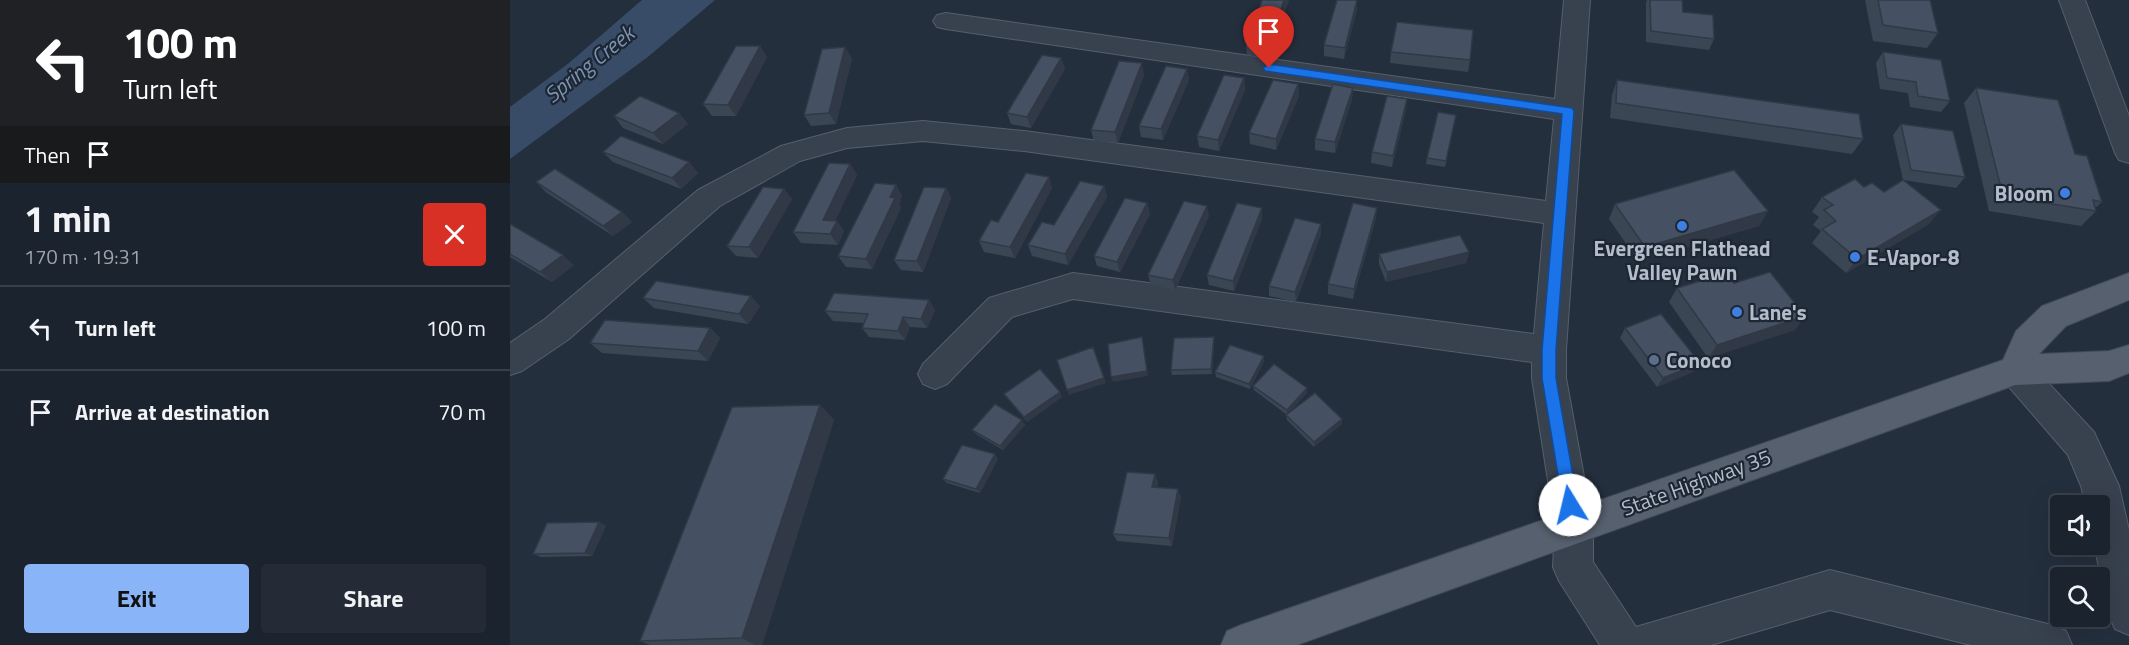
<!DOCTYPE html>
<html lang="en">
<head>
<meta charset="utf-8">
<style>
  :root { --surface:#1b232e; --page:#242b36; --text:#f1f3f6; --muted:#a0a4aa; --line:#39404a; --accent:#8ab4f8 }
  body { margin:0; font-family:"Titillium Web",sans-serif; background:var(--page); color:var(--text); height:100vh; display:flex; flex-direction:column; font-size:22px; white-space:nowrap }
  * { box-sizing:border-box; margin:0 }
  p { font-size:20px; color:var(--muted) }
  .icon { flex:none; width:33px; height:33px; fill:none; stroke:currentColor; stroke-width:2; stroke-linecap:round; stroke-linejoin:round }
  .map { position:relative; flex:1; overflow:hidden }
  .panel { display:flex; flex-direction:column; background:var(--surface); width:510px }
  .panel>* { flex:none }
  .top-card { background:#202124; color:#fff; overflow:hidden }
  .tools { position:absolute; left:1540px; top:495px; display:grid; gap:12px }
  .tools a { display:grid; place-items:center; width:60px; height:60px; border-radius:6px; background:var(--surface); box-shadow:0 6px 24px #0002,0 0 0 2px var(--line); font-size:30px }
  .pin { position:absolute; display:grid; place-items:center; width:51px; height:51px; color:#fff; margin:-62px -26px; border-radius:50% 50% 50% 0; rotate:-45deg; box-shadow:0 0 6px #0007 }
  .pin .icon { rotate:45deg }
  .me { position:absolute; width:66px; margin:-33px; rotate:351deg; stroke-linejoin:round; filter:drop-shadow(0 0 4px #0008) }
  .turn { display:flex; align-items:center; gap:21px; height:126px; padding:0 24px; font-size:27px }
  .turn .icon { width:78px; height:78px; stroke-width:2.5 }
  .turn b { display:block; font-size:42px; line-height:51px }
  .then { display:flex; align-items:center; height:57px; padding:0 24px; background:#0003; gap:12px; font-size:22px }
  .round { display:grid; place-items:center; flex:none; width:63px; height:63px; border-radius:6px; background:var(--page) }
  .head { display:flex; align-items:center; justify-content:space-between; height:102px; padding:0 24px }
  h1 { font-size:36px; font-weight:700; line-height:45px }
  .primary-button { display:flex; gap:12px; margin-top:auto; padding:12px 24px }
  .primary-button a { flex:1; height:69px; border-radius:6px; background:var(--accent); color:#111; font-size:24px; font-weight:700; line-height:69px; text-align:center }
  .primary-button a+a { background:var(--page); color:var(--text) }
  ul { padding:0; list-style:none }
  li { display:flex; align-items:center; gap:18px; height:84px; padding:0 24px; border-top:2px solid var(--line) }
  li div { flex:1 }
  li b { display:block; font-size:22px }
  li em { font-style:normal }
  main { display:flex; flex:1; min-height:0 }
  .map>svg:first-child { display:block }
  .water { fill:#394c67 }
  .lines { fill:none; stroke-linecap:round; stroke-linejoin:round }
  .minor-casing { stroke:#565f6c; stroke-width:2 }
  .major-casing { stroke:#414a57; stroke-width:2 }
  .minor { fill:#38414e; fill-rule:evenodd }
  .major { fill:#56606e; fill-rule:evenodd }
  .wall { fill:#3b4654 }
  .shaded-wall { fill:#303945 }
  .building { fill:#455162; stroke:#303945; stroke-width:1.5 }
  .route { fill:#1a73e8; stroke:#114b97; stroke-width:1.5 }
  .shop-dot { fill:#3f7fe0; stroke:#1d2633; stroke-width:2 }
  .service-dot { fill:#5c6f8a; stroke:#1d2633; stroke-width:2 }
  .labels { text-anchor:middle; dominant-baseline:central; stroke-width:4.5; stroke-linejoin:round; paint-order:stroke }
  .poi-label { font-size:21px; font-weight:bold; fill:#b4bcc9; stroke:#1d2633; text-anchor:start }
  .street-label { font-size:21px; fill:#b4bcc9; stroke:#1d2633 }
  .water-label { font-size:22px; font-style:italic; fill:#7c92b1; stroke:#1d2633 }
</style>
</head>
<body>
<main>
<section class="panel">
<div class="top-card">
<div class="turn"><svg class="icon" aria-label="left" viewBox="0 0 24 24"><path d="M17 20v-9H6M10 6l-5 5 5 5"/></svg><div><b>100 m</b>Turn left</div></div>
<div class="then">Then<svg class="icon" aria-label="arrive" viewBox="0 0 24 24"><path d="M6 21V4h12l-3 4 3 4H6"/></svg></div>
</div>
<div class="head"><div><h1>1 min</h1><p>170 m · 19:31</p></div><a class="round" style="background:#d93025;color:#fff"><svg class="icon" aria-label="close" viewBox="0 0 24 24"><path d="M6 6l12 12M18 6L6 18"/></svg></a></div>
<ul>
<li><svg class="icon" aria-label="left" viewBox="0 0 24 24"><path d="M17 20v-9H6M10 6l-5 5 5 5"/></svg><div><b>Turn left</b></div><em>100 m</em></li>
<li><svg class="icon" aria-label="arrive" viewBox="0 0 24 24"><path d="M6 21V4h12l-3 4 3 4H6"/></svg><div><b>Arrive at destination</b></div><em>70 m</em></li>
</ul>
<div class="primary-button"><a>Exit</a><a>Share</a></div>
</section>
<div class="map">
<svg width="1619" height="645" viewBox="0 0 1619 645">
  <rect width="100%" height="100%" fill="#242f3e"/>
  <path class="water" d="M132,0H205L139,56L0,159V107L59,63Z"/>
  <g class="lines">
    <defs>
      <path id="minor" d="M1054,0H1080L1056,350V378L1083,526V562L1126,627L1320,570L1542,625L1556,631L1562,645H1461L1320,610L1201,645H1090L1049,581L1043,567L1045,526L1022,378V362L563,299L502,317L437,384L425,389L413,384L408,374L413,364L479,298L563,273L1024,334L1034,223L514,151L413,141L337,148L290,161L210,206L59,339L12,371L0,375V343L35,319L188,190L271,146L337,128L413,121L514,131L1036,201L1044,119L436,29L427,27L423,21L427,15L436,13L1045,99Z
        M1549,0H1575L1619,116V163L1609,160L1605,153Z
        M1505,355L1517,360L1584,432L1609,486L1619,530V635L1605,629L1599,615L1584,544H1590V506H1576L1571,486L1558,455L1493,380L1488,370L1493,360Z"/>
      <path id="major" d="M1619,273V300L1556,326L1529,354L1599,351L1619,345V373L1599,381L1505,385L787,645H711L717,631L731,625L1493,360L1506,331L1532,306Z"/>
    </defs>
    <use href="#minor" class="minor-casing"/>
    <use href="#major" class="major-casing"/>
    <use href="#minor" class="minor"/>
    <use href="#major" class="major"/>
  </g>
  <path class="wall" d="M779,0L759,58L737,55L736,43Z
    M1137,0H1172L1173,12L1204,39L1199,50L1136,42V3Z
    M1355,0H1420L1428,33L1417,48L1363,41Z
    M847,9L834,59L814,56V45Z
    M250,46L257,57L226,116H202L193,104Z
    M881,52L960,60L958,72L880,63Z
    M1373,52L1440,101L1431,112L1400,107L1398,93L1370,89L1366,63Z
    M342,58L326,124L301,126L294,115Z
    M551,58L555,69L521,128L501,124L497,113Z
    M677,69L679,80L653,140L631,137L629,126Z
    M634,75L608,143L584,141L581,130Z
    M734,78L735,90L709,151L689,147L687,136Z
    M1107,80L1353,139L1342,154L1100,118L1102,95Z
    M788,84L789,96L766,150L740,144L739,133Z
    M843,88L842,99L825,153L805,150V139Z
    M1466,88L1565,154L1592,202L1585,208L1586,211L1571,226L1479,211L1454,103Z
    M897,99L896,110L882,167L861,163L862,152Z
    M169,113L178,124L153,144L113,128L104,116Z
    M946,115L935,167L916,164L917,158Z
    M1391,124L1455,177L1446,188L1393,180L1383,135Z
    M93,152L179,162L188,173L171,189L103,162Z
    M340,164L347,175L325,221H327L334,231L328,245L291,243L283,232Z
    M539,177L542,188L505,258L474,252L469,241L488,222Z
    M26,182L112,212L122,222L103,236L37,193Z
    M386,185L392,196L389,204L391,208L362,269L336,267L328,256Z
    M594,186L597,197L558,265L522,256L518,245Z
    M1354,187L1419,224L1336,273L1302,243L1311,231L1303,225L1309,217L1302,212L1312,197Z
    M436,188L441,198L413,272L391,270L384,260Z
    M274,189L282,199L248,258L226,256L217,246Z
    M637,203L640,214L610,272L587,266L584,256Z
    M1105,204L1258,211L1249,226L1128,261L1099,219Z
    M699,216L665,290L641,285L638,275Z
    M866,218L843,299L818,294V284Z
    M752,219L724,291L699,285L697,275Z
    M0,224L64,265L42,282L0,257Z
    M811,234L786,302L759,296V286Z
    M959,252L956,263L876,282L869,264V254Z
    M1224,283L1295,316L1285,330L1198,358L1159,302L1167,288Z
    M133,298L250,306L238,324L144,308Z
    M419,300L425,310L417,328L400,327L395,340L359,337L352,328L354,323L323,321L315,311Z
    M200,328L210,338L198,361L92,353L80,343Z
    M1115,328L1190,363L1183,372L1147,387L1110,338Z
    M704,337V342L702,374L662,375L661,370Z
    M754,361L740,389L706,377L705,372Z
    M743,386L797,393L777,415L744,390Z
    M494,394L552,397L517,422L497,398Z
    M310,405L324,420L252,645H140L130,641Z
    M776,415L832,424L804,447L777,420Z
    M512,420L515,425L493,450L466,434L462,430Z
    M488,459L470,493L437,483L433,479Z
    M648,482L647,487L671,497L662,546L607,541L603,534Z
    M89,522L96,526L82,556L31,557L23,554Z"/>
  <path class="shaded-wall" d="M774,0H779L759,58V46Z
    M847,0V9L834,59L835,48Z
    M250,46L257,57L226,116L218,105Z
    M335,47L342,58L326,124L319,113Z
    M551,58L555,69L521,128L517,117Z
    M632,63L634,75L608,143L605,132Z
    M677,69L679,80L653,140L651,129Z
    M734,78L735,90L709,151L708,140Z
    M788,84L789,96L766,150V139Z
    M843,88L842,99L825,153V142Z
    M897,99L896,110L882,167L883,156Z
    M169,113L178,124L153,144L143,133Z
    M179,162L188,173L171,189L162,178Z
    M340,164L347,175L320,231L313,220Z
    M539,177L542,188L505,258L500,247Z
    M386,185L392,196L389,204L391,208L362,269L356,259Z
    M594,186L597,197L558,265L555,254Z
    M436,188L441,198L413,272L407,261Z
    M274,189L282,199L248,258L239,247Z
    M637,203L640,214L610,272L607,262Z
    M697,206L699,216L665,290L663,280Z
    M752,208V219L724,291L723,281Z
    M867,208L866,218L843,299L844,289Z
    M1431,210L1419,224L1336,273L1347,259Z
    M1258,211L1249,226L1128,261L1135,247Z
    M112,212L122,222L103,236L93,226Z
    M327,221L334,231L328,245L320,234Z
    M811,224V234L786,302L785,292Z
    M959,252L956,263L876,282L877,272Z
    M53,255L64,265L42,282L30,272Z
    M241,296L250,306L238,324L229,314Z
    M419,300L425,310L417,328L411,319Z
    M1295,316L1285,330L1198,358L1207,345Z
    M393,317L400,327L395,340L388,331Z
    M200,328L210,338L198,361L188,351Z
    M632,337L638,376L603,382L601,377Z
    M704,337V342L702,374L701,369Z
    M583,347L596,383L559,395L557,390Z
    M754,356V361L740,389L739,384Z
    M1190,363L1183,372L1147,387L1153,378Z
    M797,388V393L777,415V410Z
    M550,392L552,397L517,422L514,417Z
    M310,405L324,420L252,645H245L232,638Z
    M832,419V424L804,447V442Z
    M512,420L515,425L493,450L490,446Z
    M485,454L488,459L470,493L466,489Z
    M645,474L648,482L645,495L642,487Z
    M668,489L671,497L662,546L659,538Z
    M89,522L96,526L82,556L75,553Z"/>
  <path class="building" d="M752,0H774L759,46L736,43Z
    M827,0H847L835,48L814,45Z
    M1140,0H1172L1173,12L1203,15L1204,39L1141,31Z
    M1368,0H1420L1428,33L1373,25Z
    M887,22L963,30L960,60L881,52Z
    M226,46H250L218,105L193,104Z
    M335,47L319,113L294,115L312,49Z
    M1373,52L1431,60L1440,101L1408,96L1406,82L1377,78Z
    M532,55L551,58L517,117L497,113Z
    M609,61L632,63L605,132L581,130Z
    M656,66L677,69L651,129L629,126Z
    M714,75L734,78L708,140L687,136Z
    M763,80L788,84L766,139L739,133Z
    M1107,80L1349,114L1353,139L1106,103Z
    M823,84L843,88L825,142L805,139Z
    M1466,88L1548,100L1565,154L1577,156L1592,202L1583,200L1586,211L1493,196Z
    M130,96L169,113L143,133L104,116Z
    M877,96L897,99L883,156L862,152Z
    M928,112L946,115L936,161L917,158Z
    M1391,124L1443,131L1455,177L1401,170Z
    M111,136L179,162L162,178L93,152Z
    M319,163L340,164L313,220L327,221L320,234L283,232Z
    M45,169L112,212L93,226L26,182Z
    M1224,170L1258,211L1135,247L1105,204Z
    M516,173L539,177L500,247L469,241L481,220L488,222Z
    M1345,179L1354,187L1362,183L1374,192L1393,180L1431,210L1347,259L1312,229L1326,221L1314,210L1323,205L1312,197Z
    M570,181L594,186L555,254L518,245L532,222L544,225Z
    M365,183L386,185L380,197L385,198L356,259L328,256Z
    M253,187L274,189L239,247L217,246Z
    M414,187L436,188L407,261L384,260Z
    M615,198L637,203L607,262L584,256Z
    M674,201L697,206L663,280L638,275Z
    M727,203L752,208L723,281L697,275Z
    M843,203L867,208L844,289L818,284Z
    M785,218L811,224L785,292L759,286Z
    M0,224L53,255L30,272L0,254Z
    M950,235L959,252L877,272L869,254Z
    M1260,272L1295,316L1207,345L1167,288L1217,273L1224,283Z
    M146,281L241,296L229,314L133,298Z
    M324,293L419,300L411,319L393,317L388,331L352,328L358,314L315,311Z
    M1151,314L1190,363L1153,378L1115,328Z
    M95,320L200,328L188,351L80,343Z
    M632,337L637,371L601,377L598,344Z
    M704,337L701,369L661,370L664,338Z
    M720,345L754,356L739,384L705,372Z
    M583,347L594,378L557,390L547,360Z
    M764,364L797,388L777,410L743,386Z
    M530,369L550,392L514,417L494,394Z
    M805,393L832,419L804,442L776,415Z
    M485,404L512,420L490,446L462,430Z
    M310,405L232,638L130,641L222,407Z
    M452,445L485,454L466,489L433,479Z
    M617,472L645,474L642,487L668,489L659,538L603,534Z
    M89,522L75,553L23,554L37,523Z"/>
  <path class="route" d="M759,64L1062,108L1064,111L1046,350V378L1068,505L1066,510L1060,512L1055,510L1053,505L1032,378V350L1052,114L755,71L753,68Z"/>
  <g class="shop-dot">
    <circle cx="1555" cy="193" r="6"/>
    <circle cx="1172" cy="226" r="6"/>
    <circle cx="1345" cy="257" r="6"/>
    <circle cx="1227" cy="312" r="6"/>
  </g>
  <circle class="service-dot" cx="1144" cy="360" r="6"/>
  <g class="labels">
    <g class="poi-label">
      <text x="1543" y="193" text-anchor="end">Bloom</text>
      <text x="1172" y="248" text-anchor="middle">Evergreen Flathead<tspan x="1172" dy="24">Valley Pawn</tspan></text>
      <text x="1357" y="257">E-Vapor-8</text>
      <text x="1239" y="312">Lane's</text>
      <text x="1156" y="360">Conoco</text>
    </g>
    <g class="street-label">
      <text transform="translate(1186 482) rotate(-20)">State Highway 35</text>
    </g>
    <g class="water-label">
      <text transform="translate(79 64) rotate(-39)">Spring Creek</text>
    </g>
  </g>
</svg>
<div class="tools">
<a><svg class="icon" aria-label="sound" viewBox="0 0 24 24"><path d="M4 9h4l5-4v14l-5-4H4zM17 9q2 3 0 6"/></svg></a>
<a><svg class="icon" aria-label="search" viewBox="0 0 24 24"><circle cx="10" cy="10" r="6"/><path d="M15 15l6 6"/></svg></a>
</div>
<div class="pin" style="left:759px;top:68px;background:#d93025"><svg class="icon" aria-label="arrive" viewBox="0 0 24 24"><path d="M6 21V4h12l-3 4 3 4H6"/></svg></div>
<svg class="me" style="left:1060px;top:505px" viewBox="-20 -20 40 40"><circle r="19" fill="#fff"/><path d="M0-13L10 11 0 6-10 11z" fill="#1a73e8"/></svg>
</div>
</main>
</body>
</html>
